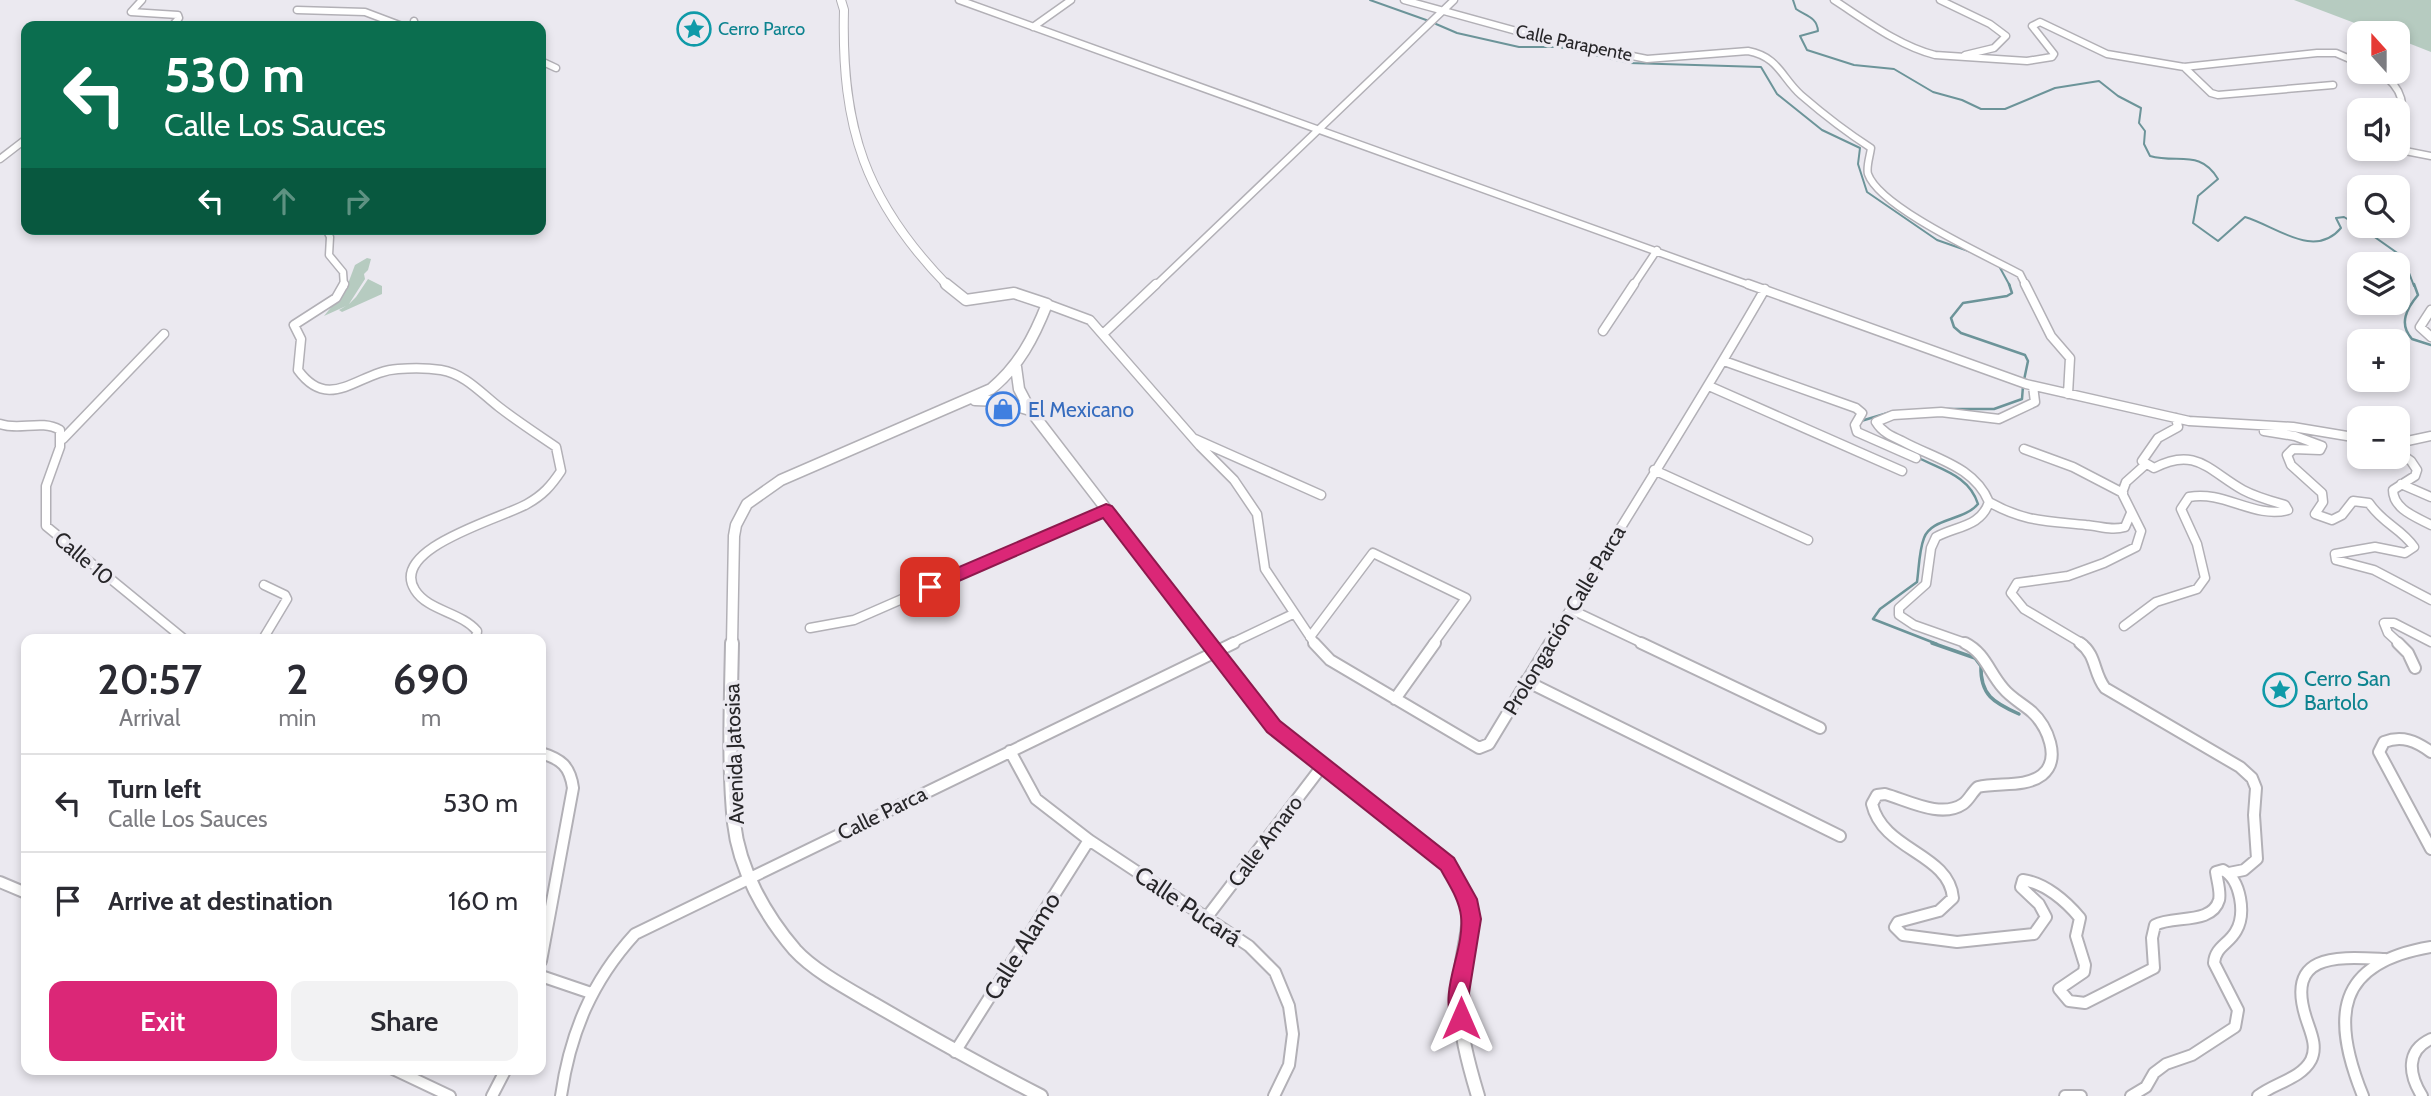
<!DOCTYPE html>
<html lang="en">
<head>
<meta charset="utf-8">
<style>
  :root { --surface:#fff; --page:#f2f2f3; --text:#2b2b33; --muted:#7c7c81; --line:#e1e1e2; --accent:#db2777 }
  body { margin:0; font-family:Cabin,sans-serif; background:var(--page); color:var(--text); height:100vh; display:flex; flex-direction:column; font-size:26px; white-space:nowrap }
  * { box-sizing:border-box; margin:0 }
  p { font-size:23px; color:var(--muted) }
  .icon { flex:none; width:38px; height:38px; fill:none; stroke:currentColor; stroke-width:2; stroke-linecap:round; stroke-linejoin:round }
  .map { position:relative; flex:1; overflow:hidden }
  .sheet { position:absolute; left:21px; top:634px; width:525px; height:441px; display:flex; flex-direction:column; background:var(--surface); border-radius:14px; box-shadow:0 4px 10px #0003 }
  .sheet>* { flex:none }
  .top-card { position:absolute; left:21px; top:21px; width:525px; height:214px; border-radius:14px; box-shadow:0 4px 10px #0003; background:#0b6e4f; color:#fff; overflow:hidden }
  .needle { width:46px; rotate:339deg }
  .controls { position:absolute; left:2347px; top:21px; display:grid; gap:14px }
  .controls a { display:grid; place-items:center; width:63px; height:63px; border-radius:14px; background:var(--surface); box-shadow:0 4px 10px #0003; font-size:35px }
  .pin { position:absolute; display:grid; place-items:center; width:60px; height:60px; color:#fff; margin:-30px; border-radius:14px; box-shadow:0 4px 10px #0006 }
  .me { position:absolute; width:77px; margin:-38px; rotate:0deg; stroke-linejoin:round; filter:drop-shadow(0 0 5px #0008) }
  .turn { display:flex; align-items:center; gap:24px; height:147px; padding:0 28px; font-size:32px }
  .turn .icon { width:91px; height:91px; stroke-width:2.5 }
  .turn b { display:block; font-size:49px; line-height:60px }
  .lanes { display:flex; align-items:center; height:66px; padding:0 28px; background:#0003; justify-content:center; gap:35px; direction:ltr }
  .lanes .off { opacity:.35 }
  .eta { display:flex; justify-content:space-evenly; align-items:center; height:119px; text-align:center }
  .eta b { font-size:42px; font-weight:600; line-height:49px }
  .primary-button { display:flex; gap:14px; margin-top:auto; padding:14px 28px }
  .primary-button a { flex:1; height:80px; border-radius:14px; background:var(--accent); color:#fff; font-size:28px; font-weight:600; line-height:80px; text-align:center }
  .primary-button a+a { background:var(--page); color:var(--text) }
  ul { padding:0; list-style:none }
  li { display:flex; align-items:center; gap:21px; height:98px; padding:0 28px; border-top:2px solid var(--line) }
  li div { flex:1 }
  li b { display:block; font-size:26px }
  li em { font-style:normal }
  .map>svg:first-child { display:block }
  .green { fill:#b6cbc0 }
  .lines { fill:none; stroke-linecap:round; stroke-linejoin:round }
  .stream-far2 { stroke:#6c9499; stroke-width:2 }
  .stream-far1 { stroke:#6c9499; stroke-width:2.5 }
  .stream { stroke:#6c9499; stroke-width:3.5 }
  .minor-far2-casing { stroke:#b2b0b6; stroke-width:9 }
  .minor-far1-casing { stroke:#b2b0b6; stroke-width:11 }
  .minor-casing { stroke:#b2b0b6; stroke-width:14 }
  .tertiary-far2-casing { stroke:#b2b0b6; stroke-width:10 }
  .tertiary-far1-casing { stroke:#b2b0b6; stroke-width:13 }
  .tertiary-casing { stroke:#b2b0b6; stroke-width:16 }
  .minor-far2 { stroke:#fff; stroke-width:6 }
  .minor-far1 { stroke:#fff; stroke-width:8 }
  .minor { stroke:#fff; stroke-width:10 }
  .tertiary-far2 { stroke:#fff; stroke-width:8 }
  .tertiary-far1 { stroke:#fff; stroke-width:10 }
  .tertiary { stroke:#fff; stroke-width:12 }
  .route { fill:#db2777; stroke:#8e194d; stroke-width:2 }
  .labels { text-anchor:middle; dominant-baseline:central; stroke-width:7; stroke-linejoin:round; paint-order:stroke }
  .far-culture-label { font-size:18px; fill:#0d838f; stroke:#ebe9f0; text-anchor:start }
  .far-street-label { font-size:18px; fill:#272629; stroke:#ebe9f0 }
  .shop-label { font-size:21px; fill:#366cbe; stroke:#ebe9f0; text-anchor:start }
  .street-label { font-size:21px; fill:#272629; stroke:#ebe9f0 }
  .culture-label { font-size:21px; fill:#0d838f; stroke:#ebe9f0; text-anchor:start }
  .near-street-label { font-size:24px; fill:#272629; stroke:#ebe9f0 }
</style>
</head>
<body>
<div class="map">
<svg width="2431" height="1096" viewBox="0 0 2431 1096">
  <rect width="100%" height="100%" fill="#ebe9f0"/>
  <path class="green" d="M2294,0H2431V52L2398,39V33H2381Z
    M367,258L371,259L368,270L364,274L365,279L349,304L356,297L368,279L382,286V294L342,312L339,310L346,306L324,316L346,289L355,265Z"/>
  <g class="lines">
    <path class="stream-far2" d="M1370,0L1429,21
      M1793,0L1796,9C1806,16 1817,17 1818,31L1800,36L1807,50L1854,65L1894,69L1933,92L1962,100L1981,109H2005L2055,88L2099,81L2118,96L2141,108L2139,123L2145,131L2144,144L2150,156C2178,164 2200,149 2218,179L2198,196L2193,223L2218,241L2245,217C2276,226 2314,260 2341,228L2336,218L2344,217L2359,226
      M1436,24L1457,33L1519,47H1559L1629,63L1761,67L1777,94L1822,130L1860,148L1858,164L1867,192L1937,240L1974,253
      M2359,226L2403,257L2414,286
      M1999,266L2010,286"/>
    <path class="stream-far1" d="M2009,284L2012,293L2007,296L1963,303L1951,318L1954,327L1961,333L2025,355L2028,361L2024,380
      M2414,284L2418,295C2407,308 2398,324 2412,339L2431,345
      M1947,409H1994L2022,399L2023,386
      M1861,421L1891,412
      M1883,439L1909,451
      M1917,457C1941,470 1969,475 1978,504C1964,521 1931,518 1924,538C1919,551 1919,568 1917,582L1880,609L1873,619L1937,644"/>
    <path class="stream" d="M1932,643L1975,658L1981,666C1980,695 1994,703 2019,714"/>
    <defs>
      <path id="minor-far2" d="M142,0L131,12L178,15L179,18L172,26
        M959,0L1752,286
        M1404,0L1538,37L1647,59L1748,51C1779,57 1781,77 1801,95C1823,114 1846,132 1871,148C1870,156 1866,167 1868,174C1880,208 1987,256 2020,274L2026,286
        M1834,0C1865,20 1899,46 1935,55L2027,61L2052,57L2054,54L2032,26L2040,22L2107,54L2184,67L2317,53H2336L2359,63
        M1940,0L1990,24L2006,36L1994,48L1965,55
        M297,10L365,12L402,26
        M414,21L415,26
        M1033,27L1071,0
        M541,61L556,68
        M2184,67L2211,93L2218,95L2333,85
        M2380,72C2404,89 2406,105 2398,132
        M2395,149L2431,156
        M0,159L26,139
        M326,229L330,237L329,255L343,272L344,286
        M1155,286L1454,0
        M1633,286L1657,250"/>
      <path id="minor-far1" d="M344,284L336,298L294,325L301,339L298,370C330,414 359,371 398,369C412,368 428,368 441,370C465,374 481,393 499,407C517,421 537,434 556,447L561,471C551,486 543,495 527,504C503,518 388,548 415,590C428,611 461,612 477,631L476,639
        M1748,284L2026,384L2189,421L2293,427L2359,438
        M2025,284L2051,336L2070,358L2068,394
        M1047,304L1090,320L1200,446L1234,480L1257,514L1265,569L1315,644
        M2431,310L2420,327L2431,337
        M1603,331L1634,284
        M1103,334L1156,284
        M1724,361L1856,408L1862,413L1855,425L1857,432L1916,458
        M1709,386L1902,471
        M0,424C20,431 41,419 60,430V447L46,486V526L184,639
        M2264,431L2295,436L2322,446L2320,450L2293,449L2287,455L2291,465L2322,493L2323,502L2315,514L2332,520L2342,515L2353,501L2369,503C2383,524 2401,528 2414,547L2405,553L2375,547L2335,554L2336,560L2374,570L2431,600
        M63,439L164,334
        M1195,439L1321,495
        M2398,443L2431,436
        M2024,449L2073,467L2123,493
        M2398,452L2411,461L2417,470L2415,476L2393,490C2393,509 2416,517 2431,525
        M1654,470L1808,540
        M2401,484L2431,497
        M1989,502C2024,522 2048,521 2086,525C2100,526 2111,531 2125,527L2131,513
        M1570,609L1644,644
        M2124,626L2156,602L2197,589L2205,578L2197,544L2181,509L2189,497C2224,490 2254,519 2288,510L2285,505C2271,501 2256,497 2243,490C2209,471 2196,446 2154,468L2142,461L2158,438L2178,427L2176,418
        M810,628L854,620L1106,510
        M1310,637L1373,553L1466,598L1433,644
        M263,639L287,599L285,595L264,585
        M1230,644L1293,614
        M1549,644C1621,526 1696,409 1765,289
        M1968,644L1914,625L1899,615V608L1926,584L1931,548L1936,537C1956,526 1981,527 1989,502C1974,466 1935,459 1902,441C1891,436 1882,432 1876,422L1893,415L1941,412L1999,419L2035,402L2033,386
        M2083,644L2024,609L2011,593L2017,583L2068,576L2104,563L2136,547L2141,531L2122,493L2126,482L2145,465
        M2400,644L2388,633L2384,623H2394L2431,642"/>
      <path id="minor" d="M1314,643L1330,660L1479,748L1489,744L1550,643
        M1641,643L1820,728
        M1965,643C1985,653 1989,672 2003,688C2011,698 2023,704 2032,712C2047,726 2062,759 2042,775C2025,788 1998,782 1978,787C1972,792 1969,800 1963,804C1941,819 1907,800 1885,794L1877,795L1872,804C1883,851 1949,853 1953,898L1939,911L1898,922L1895,927L1903,935L1957,942L2034,934L2046,917L2039,904L2021,887L2023,880C2045,883 2066,901 2080,918L2076,936L2085,965L2084,972L2059,989L2069,1001L2085,1003L2154,968L2152,938L2155,925C2173,915 2212,925 2219,900C2221,892 2217,880 2216,872L2223,870C2241,880 2246,914 2236,931C2229,944 2215,947 2214,963L2238,1010L2235,1027L2192,1055L2166,1064L2154,1073L2146,1087L2131,1096
        M2080,643C2097,655 2093,673 2105,688L2240,767L2252,778L2256,788L2254,815L2257,859L2244,870L2229,873
        M2398,643L2408,653L2415,668
        M1526,681L1840,836
        M1395,699L1435,643
        M1010,751L1036,799L1089,840L1249,946L1275,972L1289,1006L1293,1034L1289,1065L1274,1096
        M2431,752C2416,741 2402,735 2384,742L2379,752L2431,849
        M541,753C561,759 570,766 573,788L541,961
        M0,882L26,893
        M1207,917L1323,765
        M541,976L591,993
        M955,1052L1089,840
        M393,1069L450,1096
        M492,1096L506,1069
        M561,1096C570,1033 592,981 635,934L1234,643
        M2065,1096H2081
        M2258,1096C2274,1083 2301,1079 2311,1060C2318,1046 2310,1031 2306,1018C2285,952 2338,957 2385,959
        M2363,1096C2331,1017 2335,963 2431,947
        M2422,1096C2409,1075 2405,1051 2431,1039"/>
      <path id="tertiary-far2" d="M841,0L844,10C841,128 865,201 948,286"/>
      <path id="tertiary-far1" d="M1016,367L1019,389L1030,410L1210,644
        M975,400L1001,401L1030,410
        M732,644L734,536L736,525L747,504L781,480L991,389C1019,366 1034,337 1047,304L1014,293L966,300L946,284"/>
      <path id="tertiary" d="M732,643C731,702 728,764 734,823C739,869 765,915 795,950C814,971 850,990 874,1004C929,1036 984,1067 1041,1096
        M1209,643L1274,727L1440,856C1489,914 1460,930 1459,994C1459,1029 1468,1063 1478,1096"/>
    </defs>
    <use href="#minor-far2" class="minor-far2-casing"/>
    <use href="#minor-far1" class="minor-far1-casing"/>
    <use href="#minor" class="minor-casing"/>
    <use href="#tertiary-far2" class="tertiary-far2-casing"/>
    <use href="#tertiary-far1" class="tertiary-far1-casing"/>
    <use href="#tertiary" class="tertiary-casing"/>
    <use href="#minor-far2" class="minor-far2"/>
    <use href="#minor-far1" class="minor-far1"/>
    <use href="#minor" class="minor"/>
    <use href="#tertiary-far2" class="tertiary-far2"/>
    <use href="#tertiary-far1" class="tertiary-far1"/>
    <use href="#tertiary" class="tertiary"/>
  </g>
  <path class="route" d="M1106,504L1112,506L1280,721L1454,858L1477,899L1481,919L1469,993L1471,1018L1468,1026L1461,1029L1453,1026C1438,989 1465,952 1461,916C1459,899 1449,885 1441,870L1267,732L1103,518L936,591H924L922,587L924,582Z"/>
  <defs>
    <symbol id="sight-ring" viewBox="-11 -11 22 22"><circle r="9.5" fill="#ebe9f0" stroke="#0f9aa8" stroke-width="1.5"/><path d="M0-6L1.8-2.2L6-1.7L2.9 1.2L3.7 5.4L0 3.3L-3.7 5.4L-2.9 1.2L-6-1.7L-1.8-2.2Z" fill="#0f9aa8"/></symbol>
    <symbol id="shop-ring" viewBox="-11 -11 22 22"><circle r="9.5" fill="#ebe9f0" stroke="#3f7fe0" stroke-width="1.5"/><path d="M-5-2.5h2.3a2.7 3.5 0 0 1 5.4 0H5L5.5 6h-11ZM-1.5-2.5h3a1.5 2.3 0 0 0-3 0Z" fill="#3f7fe0"/></symbol>
  </defs>
  <g fill-rule="evenodd">
    <use href="#sight-ring" x="675" y="10" width="38" height="38"/>
    <use href="#shop-ring" x="984" y="390" width="38" height="38"/>
    <use href="#sight-ring" x="2261" y="671" width="38" height="38"/>
  </g>
  <g class="labels">
    <g class="far-culture-label">
      <text x="718" y="29">Cerro Parco</text>
    </g>
    <g class="far-street-label">
      <text transform="translate(1574 43) rotate(12)">Calle Parapente</text>
    </g>
    <g class="shop-label">
      <text x="1028" y="409">El Mexicano</text>
    </g>
    <g class="street-label">
      <text transform="translate(84 558) rotate(40)">Calle 10</text>
      <text transform="translate(1564 620) rotate(-59)">Prolongación Calle Parca</text>
      <text transform="translate(734 754) rotate(-92)">Avenida Jatosisa</text>
      <text transform="translate(882 813) rotate(-26)">Calle Parca</text>
      <text transform="translate(1265 841) rotate(-53)">Calle Amaro</text>
    </g>
    <g class="culture-label">
      <text x="2304" y="678">Cerro San<tspan x="2304" dy="24">Bartolo</tspan></text>
    </g>
    <g class="near-street-label">
      <text transform="translate(1188 906) rotate(34)">Calle Pucará</text>
      <text transform="translate(1022 946) rotate(-58)">Calle Alamo</text>
    </g>
  </g>
</svg>
<div class="controls">
<a><svg class="needle" viewBox="-14 -14 28 28"><path d="M0-13l5 13h-10z" fill="#e53935"/><path d="M0 13l5-13h-10z" fill="#7c7c81"/></svg></a>
<a><svg class="icon" aria-label="sound" viewBox="0 0 24 24"><path d="M4 9h4l5-4v14l-5-4H4zM17 9q2 3 0 6"/></svg></a>
<a><svg class="icon" aria-label="search" viewBox="0 0 24 24"><circle cx="10" cy="10" r="6"/><path d="M15 15l6 6"/></svg></a>
<a><svg class="icon" aria-label="layers" viewBox="0 0 24 24"><path d="M12 4l9 5-9 5-9-5zM3 14l9 5 9-5"/></svg></a>
<a>+</a>
<a>−</a>
</div>
<div class="pin" style="left:930px;top:587px;background:#d93025"><svg class="icon" aria-label="arrive" viewBox="0 0 24 24"><path d="M6 21V4h12l-3 4 3 4H6"/></svg></div>
<svg class="me" style="left:1461px;top:1018px" viewBox="-20 -20 40 40"><path d="M0-17L14 15 0 8-14 15z" fill="#db2777" stroke="#fff" stroke-width="4"/></svg>
<div class="top-card">
<div class="turn"><svg class="icon" aria-label="left" viewBox="0 0 24 24"><path d="M17 20v-9H6M10 6l-5 5 5 5"/></svg><div><b>530 m</b>Calle Los Sauces</div></div>
<div class="lanes"><svg class="icon" aria-label="left" viewBox="0 0 24 24"><path d="M17 20v-9H6M10 6l-5 5 5 5"/></svg><svg class="icon off" aria-label="ahead" viewBox="0 0 24 24"><path d="M12 20V5M6 11l6-6 6 6"/></svg><svg class="icon off" aria-label="right" viewBox="0 0 24 24"><path d="M7 20v-9h11M14 6l5 5-5 5"/></svg></div>
</div>
<section class="sheet">
<div class="eta">
<div><b>20:57</b><p>Arrival</p></div>
<div><b>2</b><p>min</p></div>
<div><b>690</b><p>m</p></div>
</div>
<ul>
<li><svg class="icon" aria-label="left" viewBox="0 0 24 24"><path d="M17 20v-9H6M10 6l-5 5 5 5"/></svg><div><b>Turn left</b><p>Calle Los Sauces</p></div><em>530 m</em></li>
<li><svg class="icon" aria-label="arrive" viewBox="0 0 24 24"><path d="M6 21V4h12l-3 4 3 4H6"/></svg><div><b>Arrive at destination</b></div><em>160 m</em></li>
</ul>
<div class="primary-button"><a>Exit</a><a>Share</a></div>
</section>
</div>
</body>
</html>
